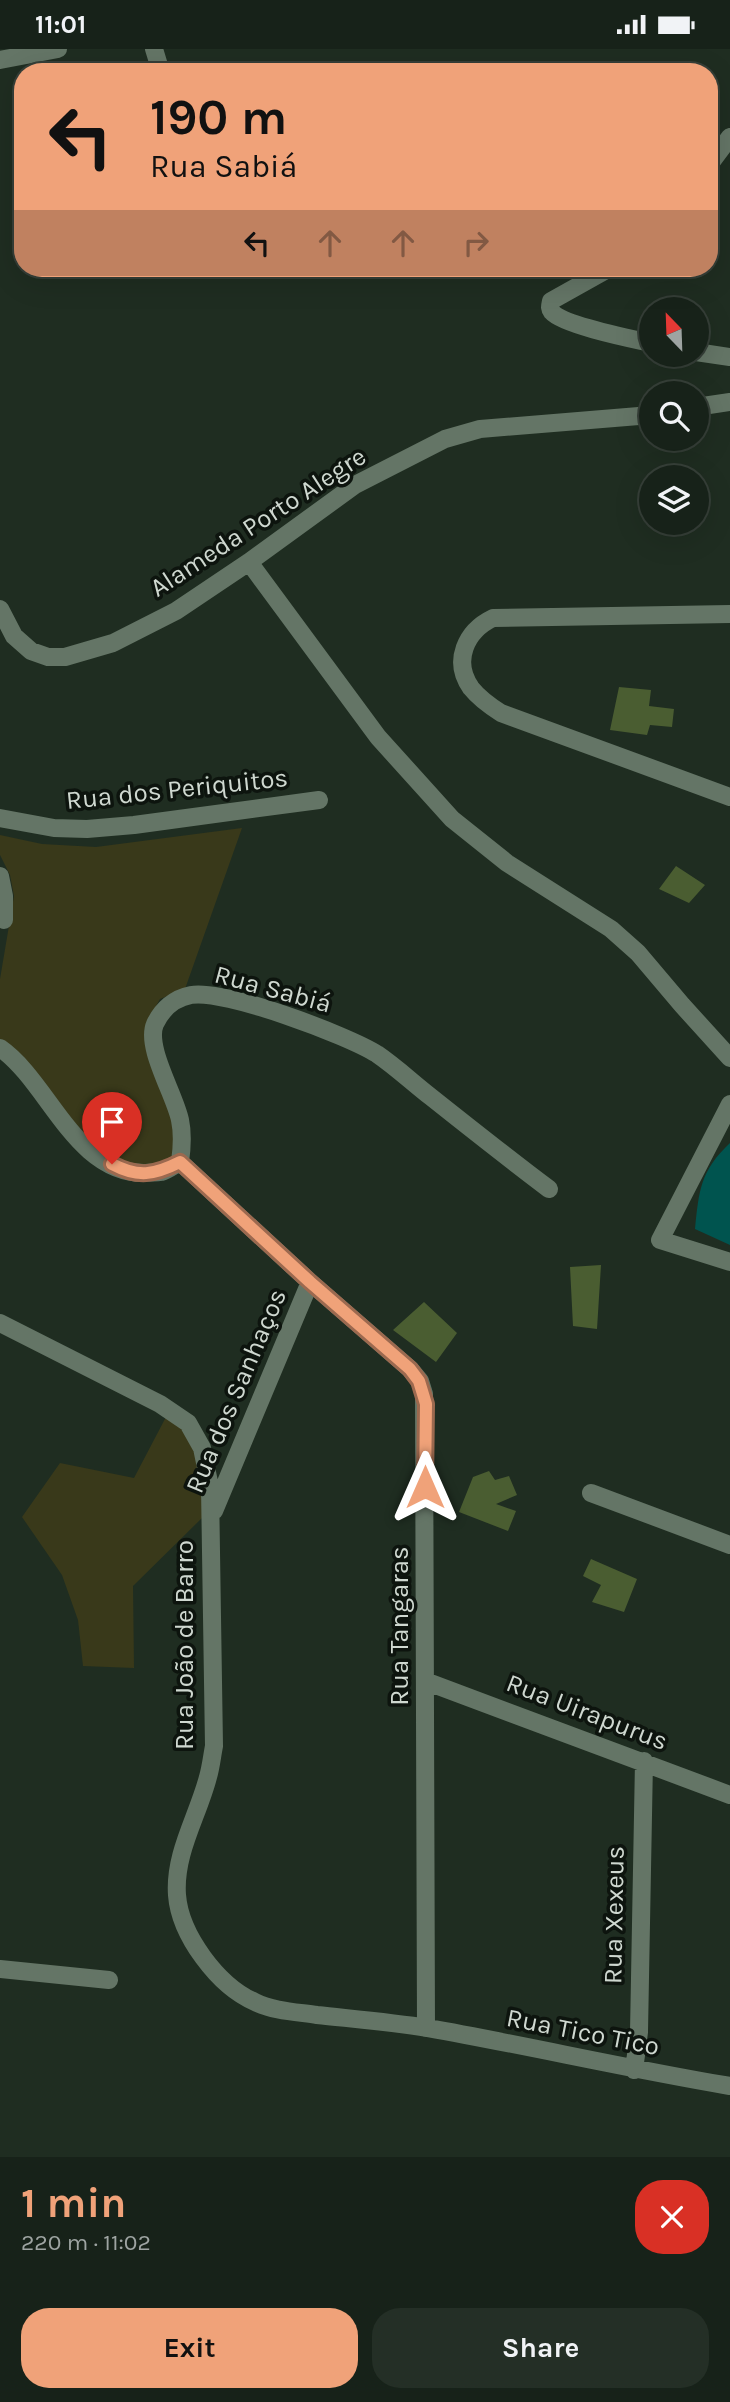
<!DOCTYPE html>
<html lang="en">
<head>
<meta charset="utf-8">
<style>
  :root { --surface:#172219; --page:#242f26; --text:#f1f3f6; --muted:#9ea4a2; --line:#363f38; --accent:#f0a279 }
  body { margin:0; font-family:Karla,sans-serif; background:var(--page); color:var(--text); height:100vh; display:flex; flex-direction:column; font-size:26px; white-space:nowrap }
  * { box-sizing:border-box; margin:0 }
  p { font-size:23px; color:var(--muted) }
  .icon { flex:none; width:38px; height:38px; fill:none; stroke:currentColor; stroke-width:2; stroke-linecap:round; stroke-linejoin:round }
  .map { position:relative; height:2108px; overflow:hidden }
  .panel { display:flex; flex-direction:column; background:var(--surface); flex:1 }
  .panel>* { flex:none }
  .banner { position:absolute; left:14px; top:14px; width:704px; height:214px; border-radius:28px; box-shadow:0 7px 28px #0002,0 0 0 2px var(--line); background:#f0a279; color:#111; overflow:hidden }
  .needle { width:46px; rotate:337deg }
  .buttons { position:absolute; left:639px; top:248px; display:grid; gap:14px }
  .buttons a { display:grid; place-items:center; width:70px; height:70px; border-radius:50%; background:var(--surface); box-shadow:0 7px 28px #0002,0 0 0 2px var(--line); font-size:35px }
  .pin { position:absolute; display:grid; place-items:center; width:60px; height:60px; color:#fff; margin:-72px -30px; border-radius:50% 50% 50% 0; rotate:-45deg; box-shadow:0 0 7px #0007 }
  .pin .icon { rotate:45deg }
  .me { position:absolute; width:77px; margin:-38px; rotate:0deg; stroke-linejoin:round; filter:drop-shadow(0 0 5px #0008) }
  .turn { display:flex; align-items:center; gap:24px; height:147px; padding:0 21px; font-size:32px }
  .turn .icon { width:91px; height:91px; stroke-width:2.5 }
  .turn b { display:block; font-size:49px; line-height:60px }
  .lanes { display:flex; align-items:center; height:66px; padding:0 21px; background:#0003; justify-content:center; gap:35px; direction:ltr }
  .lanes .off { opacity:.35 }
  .round { display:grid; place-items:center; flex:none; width:74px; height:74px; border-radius:28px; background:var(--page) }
  .headline { display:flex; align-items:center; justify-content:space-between; height:119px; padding:0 21px }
  h1 { font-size:42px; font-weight:700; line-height:52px; color:var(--accent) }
  .primary-button { display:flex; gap:14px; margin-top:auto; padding:14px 21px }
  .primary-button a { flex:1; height:80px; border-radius:28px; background:var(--accent); color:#111; font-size:28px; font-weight:700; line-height:80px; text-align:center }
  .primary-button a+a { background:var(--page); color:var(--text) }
  .status { display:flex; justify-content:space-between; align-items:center; height:49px; padding:0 35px; background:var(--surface); direction:ltr }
  .status svg { height:19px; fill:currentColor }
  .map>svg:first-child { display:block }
  .green { fill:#39391a }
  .water { fill:#00544f }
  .building { fill:#4a5d31 }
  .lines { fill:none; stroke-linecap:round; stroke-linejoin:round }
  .minor { stroke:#647566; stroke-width:18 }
  .route-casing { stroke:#9c694f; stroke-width:18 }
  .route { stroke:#f0a279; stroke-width:12 }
  .labels { text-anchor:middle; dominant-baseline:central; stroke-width:7; stroke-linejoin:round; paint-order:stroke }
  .street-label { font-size:26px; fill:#cfd8d0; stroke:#0d140e }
</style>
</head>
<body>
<div class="status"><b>11:01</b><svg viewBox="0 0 49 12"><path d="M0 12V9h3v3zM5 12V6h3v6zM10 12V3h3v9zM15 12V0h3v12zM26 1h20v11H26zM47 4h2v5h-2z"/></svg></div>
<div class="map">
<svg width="730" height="2108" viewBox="0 0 730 2108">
  <rect width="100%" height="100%" fill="#1f2d21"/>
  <path class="green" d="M242,779L185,940L160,950L148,971L175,1071L172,1114L129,1119L98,1102L0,997V930L14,847L10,826L0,806V786L42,795L96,798Z
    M166,1368C204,1391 203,1427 203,1468L133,1537L134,1619L83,1617L78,1571L62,1526L22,1468L60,1414L134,1429Z"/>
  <path class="water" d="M730,1094V1196L695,1180C699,1142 700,1122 730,1094Z"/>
  <path class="building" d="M619,638L651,641L649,657L674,660L672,678L650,676L647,686L610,681Z
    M676,817L705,836L689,854L659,840Z
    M601,1216L597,1280L573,1277L570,1218Z
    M424,1253L457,1284L436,1313L393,1281Z
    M489,1422L495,1431L509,1427L517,1446L496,1455L516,1462L508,1482L459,1463L473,1428Z
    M591,1510L637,1530L624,1563L592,1553L601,1536L583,1527Z"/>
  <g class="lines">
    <path class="minor" d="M154,0L161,23
      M0,11L58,0
      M709,116L730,88
      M610,219L551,252C550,257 549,259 552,263C563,276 633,290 651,294
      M696,303L730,308
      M696,358L730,353
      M249,513L378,688L452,770L507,814L611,880L638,904L682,956L730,1009
      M0,560L14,587L31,602L48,608H65L113,594L176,562L249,513L355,436L445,390L480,380L651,366
      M730,565L493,569C466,582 452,612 471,639C479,649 490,657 501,664L730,748
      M0,769L54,779L87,780L134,776L319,751
      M0,827L4,847V871
      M0,999C49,1033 75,1125 145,1124C150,1123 156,1124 161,1123C168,1121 174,1116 180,1113C182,1099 183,1085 180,1071C175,1046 145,998 155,975C162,960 175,949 191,946C224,940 347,986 377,1005C396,1018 413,1034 431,1048C470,1079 509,1110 549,1140
      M730,1055L660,1191L730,1213
      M180,1113L310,1233L410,1320L420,1332L424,1345L426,1979
      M0,1274L160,1355L188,1374L202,1399L210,1438L214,1697C212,1707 211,1718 208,1728C198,1767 174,1804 177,1846C180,1886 218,1937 255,1953C273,1962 297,1963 317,1966C354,1970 391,1973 428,1979C529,1997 629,2020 730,2037
      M591,1444L730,1496
      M214,1462L310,1233
      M425,1632L730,1746
      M0,1920L109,1931
      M634,2021L639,1983L644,1712"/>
  </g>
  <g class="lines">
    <defs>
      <path id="route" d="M112,1115C138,1129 154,1126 180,1113L310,1233L410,1320L419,1332L426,1355L425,1438"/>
    </defs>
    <use href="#route" class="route-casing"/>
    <use href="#route" class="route"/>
  </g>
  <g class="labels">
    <g class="street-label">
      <text transform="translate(258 473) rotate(-33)">Alameda Porto Alegre</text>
      <text transform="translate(177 740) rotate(-6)">Rua dos Periquitos</text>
      <text transform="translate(273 940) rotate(15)">Rua Sabiá</text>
      <text transform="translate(236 1342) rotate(-67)">Rua dos Sanhaços</text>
      <text transform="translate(399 1577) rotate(-90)">Rua Tangaras</text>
      <text transform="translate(184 1596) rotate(-90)">Rua João de Barro</text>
      <text transform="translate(587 1663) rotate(21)">Rua Uirapurus</text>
      <text transform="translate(614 1866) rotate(-89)">Rua Xexeus</text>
      <text transform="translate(583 1983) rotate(11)">Rua Tico Tico</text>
    </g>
  </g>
</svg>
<div class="buttons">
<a><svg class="needle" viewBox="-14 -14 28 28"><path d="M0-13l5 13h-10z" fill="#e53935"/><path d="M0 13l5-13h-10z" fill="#9ea4a2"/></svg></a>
<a><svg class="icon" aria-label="search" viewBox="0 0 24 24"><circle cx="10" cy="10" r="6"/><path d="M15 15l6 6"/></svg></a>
<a><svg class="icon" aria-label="layers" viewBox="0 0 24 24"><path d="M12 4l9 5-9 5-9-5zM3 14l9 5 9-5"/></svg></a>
</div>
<div class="pin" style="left:112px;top:1115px;background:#d93025"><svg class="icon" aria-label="arrive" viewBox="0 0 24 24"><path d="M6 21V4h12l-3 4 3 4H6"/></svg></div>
<svg class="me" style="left:425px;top:1438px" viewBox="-20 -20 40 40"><path d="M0-17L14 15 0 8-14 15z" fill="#f0a279" stroke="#fff" stroke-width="4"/></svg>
<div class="banner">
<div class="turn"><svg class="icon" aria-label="left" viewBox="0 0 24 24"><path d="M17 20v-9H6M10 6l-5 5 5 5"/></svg><div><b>190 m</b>Rua Sabiá</div></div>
<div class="lanes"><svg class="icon" aria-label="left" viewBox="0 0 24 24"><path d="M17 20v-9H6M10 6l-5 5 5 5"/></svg><svg class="icon off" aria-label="ahead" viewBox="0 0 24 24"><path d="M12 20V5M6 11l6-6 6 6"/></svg><svg class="icon off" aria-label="ahead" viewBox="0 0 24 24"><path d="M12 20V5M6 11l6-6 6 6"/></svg><svg class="icon off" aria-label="right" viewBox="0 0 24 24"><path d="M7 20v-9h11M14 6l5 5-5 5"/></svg></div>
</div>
</div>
<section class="panel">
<div class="headline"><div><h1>1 min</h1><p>220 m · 11:02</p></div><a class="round" style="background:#d93025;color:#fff"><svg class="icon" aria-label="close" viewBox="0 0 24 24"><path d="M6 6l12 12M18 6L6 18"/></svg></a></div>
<div class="primary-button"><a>Exit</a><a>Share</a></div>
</section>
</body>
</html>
